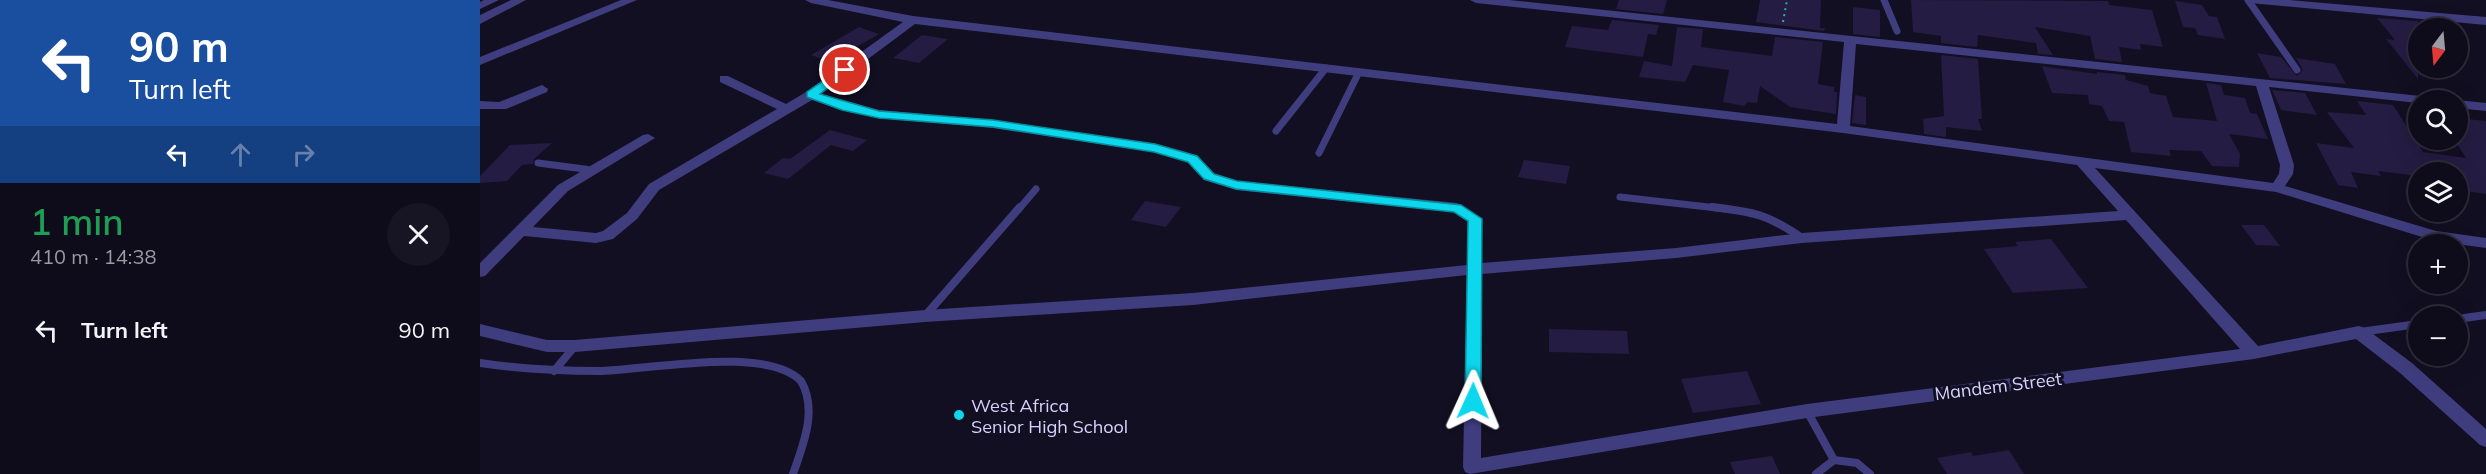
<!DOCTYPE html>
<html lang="en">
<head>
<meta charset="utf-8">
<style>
  :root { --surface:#0e0b1a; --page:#171423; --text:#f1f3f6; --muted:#9b9ba2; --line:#2e2b39 }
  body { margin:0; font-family:Mulish,sans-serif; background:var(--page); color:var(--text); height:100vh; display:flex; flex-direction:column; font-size:22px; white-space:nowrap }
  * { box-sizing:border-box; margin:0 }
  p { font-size:20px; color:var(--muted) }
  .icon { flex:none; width:33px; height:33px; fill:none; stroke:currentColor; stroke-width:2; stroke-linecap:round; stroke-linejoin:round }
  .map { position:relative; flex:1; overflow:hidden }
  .side { display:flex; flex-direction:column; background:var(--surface); width:480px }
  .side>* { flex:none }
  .guide { background:#1a4fa0; color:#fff; overflow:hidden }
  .needle { width:39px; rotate:196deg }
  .tools { position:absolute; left:1928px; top:18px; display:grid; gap:12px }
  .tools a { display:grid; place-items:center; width:60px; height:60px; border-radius:50%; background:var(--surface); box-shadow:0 6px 24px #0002,0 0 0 2px var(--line); font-size:30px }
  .pin { position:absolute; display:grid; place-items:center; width:51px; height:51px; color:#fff; margin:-26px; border:3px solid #fff; border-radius:50%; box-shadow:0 2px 6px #0007 }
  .me { position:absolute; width:66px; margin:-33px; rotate:1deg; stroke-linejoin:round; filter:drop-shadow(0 0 4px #0008) }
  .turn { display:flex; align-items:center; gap:21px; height:126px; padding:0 30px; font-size:27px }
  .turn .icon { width:78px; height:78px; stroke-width:2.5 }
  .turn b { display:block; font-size:42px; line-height:51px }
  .lanes { display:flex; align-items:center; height:57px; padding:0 30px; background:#0003; justify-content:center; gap:30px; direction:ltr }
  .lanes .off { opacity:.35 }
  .round { display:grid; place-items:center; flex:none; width:63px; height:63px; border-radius:32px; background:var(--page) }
  .overview { display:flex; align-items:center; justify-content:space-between; height:102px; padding:0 30px }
  h1 { font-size:36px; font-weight:600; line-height:45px; color:#1e9e55 }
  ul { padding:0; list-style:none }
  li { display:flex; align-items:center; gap:18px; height:90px; padding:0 30px }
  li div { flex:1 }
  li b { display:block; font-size:22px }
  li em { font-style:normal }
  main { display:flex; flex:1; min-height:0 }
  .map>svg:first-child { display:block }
  .building { fill:#241c42 }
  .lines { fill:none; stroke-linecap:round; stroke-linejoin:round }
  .path { stroke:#35ada6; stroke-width:2; stroke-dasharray:2 4; stroke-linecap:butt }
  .lane-far1 { stroke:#3f3d7e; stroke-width:7 }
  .lane { stroke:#3f3d7e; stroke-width:8 }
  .street { fill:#3f3d7e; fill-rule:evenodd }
  .route { fill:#0dd7ed; stroke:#088c9a; stroke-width:1.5 }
  .poi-dot { fill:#0dd7ed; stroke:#120f22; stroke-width:2 }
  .labels { text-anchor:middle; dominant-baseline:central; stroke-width:6; stroke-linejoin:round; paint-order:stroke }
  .street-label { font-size:18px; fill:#d7d2fc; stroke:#120f22 }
  .poi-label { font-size:18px; fill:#d7d2fc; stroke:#120f22; text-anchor:start }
</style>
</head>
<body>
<main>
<section class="side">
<div class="guide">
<div class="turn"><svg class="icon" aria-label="left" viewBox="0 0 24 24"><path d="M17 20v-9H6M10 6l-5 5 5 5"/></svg><div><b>90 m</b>Turn left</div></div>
<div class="lanes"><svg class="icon" aria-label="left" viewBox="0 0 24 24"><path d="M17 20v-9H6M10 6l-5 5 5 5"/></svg><svg class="icon off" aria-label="ahead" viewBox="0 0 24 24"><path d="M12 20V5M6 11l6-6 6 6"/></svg><svg class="icon off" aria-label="right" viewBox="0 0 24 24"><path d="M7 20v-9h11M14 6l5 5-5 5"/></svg></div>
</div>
<div class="overview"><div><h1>1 min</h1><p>410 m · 14:38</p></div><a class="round"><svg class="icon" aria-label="close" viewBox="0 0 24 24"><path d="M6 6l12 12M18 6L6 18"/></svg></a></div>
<ul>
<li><svg class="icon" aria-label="left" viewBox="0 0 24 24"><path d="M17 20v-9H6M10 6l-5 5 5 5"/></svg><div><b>Turn left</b></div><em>90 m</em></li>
</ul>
</section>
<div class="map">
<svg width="2006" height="474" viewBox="0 0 2006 474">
  <rect width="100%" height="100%" fill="#120f22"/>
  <path class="building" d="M1139,0H1187L1183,14L1136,9Z
    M1280,0H1341L1340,28H1345L1344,31L1276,22Z
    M1431,0L1628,1L1629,5L1672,10L1683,47L1660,44L1661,50L1639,47L1642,62L1615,59L1610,36L1555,27L1573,55L1558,54L1556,43L1498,35L1497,47L1461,43V36L1433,32Z
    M1695,1L1722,5L1729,16L1737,17L1745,39L1718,35L1715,28L1703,27Z
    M1373,7L1400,10V37L1373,34Z
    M1897,18L1938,21V79L1906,39L1915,40Z
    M1132,20L1179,25L1176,35L1168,34L1163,57L1085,47L1092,26L1128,30Z
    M379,27L399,34L350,62L331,55Z
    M1197,27L1223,29L1221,47L1292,56L1295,37L1343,42L1338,84L1354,87V92H1357L1356,114L1310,107L1280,86L1277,103L1268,102L1264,106L1243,102L1249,70L1213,65L1205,82L1159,77L1164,61L1192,66Z
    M442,35L468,39L439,63L413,58Z
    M1777,53L1801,57L1817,76L1823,70L1816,58L1855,64L1866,84L1790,78Z
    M1461,55L1498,59L1502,119H1498L1502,131L1466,127V137L1444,134L1443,119L1464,116Z
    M1562,66L1617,74V72L1645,75L1646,80L1668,86L1670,93L1686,96L1693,117L1737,121L1726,83L1741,85L1744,95L1765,98L1770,113L1777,114L1788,139L1749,134L1760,154L1759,167L1732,166L1721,151L1689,150L1691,156L1651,152L1644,122L1629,121L1622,106L1609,104L1608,95L1572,93Z
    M1792,90L1825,93L1837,115L1801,110Z
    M1375,95L1386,97V125L1372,123Z
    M1877,101L1913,105L1943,152L1986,158L1977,144V118L2006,121V194L1986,191L1977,172H1938V176L1898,171L1901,176L1871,172L1878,188L1858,185L1836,143L1874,148L1847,112L1886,115Z
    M350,130L387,140L373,151L351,145L308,179L284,173L303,158L310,159Z
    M72,143L54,159L53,164L42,165L27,181L0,183V176L30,145Z
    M1044,160L1090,166L1086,184L1038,177Z
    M665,201L701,207L686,227L651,220Z
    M1761,225H1784L1800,246L1776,245Z
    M1571,239L1608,288L1533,293L1504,249L1538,246L1535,242Z
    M1069,329L1147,331L1149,354L1069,352Z
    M1267,371L1281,404L1213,413L1201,379Z
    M1529,450L1544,474H1467L1457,458L1491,452L1493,456Z
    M1292,456L1300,474H1255L1250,462Z"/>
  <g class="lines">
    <path class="path" d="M1303,22L1307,0"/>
    <path class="lane-far1" d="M1404,0L1417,31
      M1768,0L1817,70
      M796,131L846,68
      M839,153L879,72
      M58,163L112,170
      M1140,197L1246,209
      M539,209L556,189"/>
    <path class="lane" d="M1232,207C1274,212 1287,214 1322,238
      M445,316L540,207
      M1977,319L2006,315
      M1880,332L1938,324
      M0,363C40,369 79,371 119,371C168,370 286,345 321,381C338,410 323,445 313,474
      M74,371L95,346
      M1327,411L1354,460L1336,474
      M1354,460L1377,463L1390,474"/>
    <path class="street" d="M4,0H19L0,9V2Z
      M31,0H46L0,24V15Z
      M141,0H157L0,65V57Z
      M325,0H348L433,16L1357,124L1364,42L996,3L990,0H1029L1950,97L1951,100H1938V103L1789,87L1814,165L1813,174L1805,186L1956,231L2006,238V248L1955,241L1796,192L1615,168L1778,346L1879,326L1885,328L1932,363L2006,429V447L2000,445L1920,373L1876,339L1774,359L1327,418L990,474L985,472L983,467L987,275L713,305L445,322L95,352H67L0,336V324L67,340H95L445,310L713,293L987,265L988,221L973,212L756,190L724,180L708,162L674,152L513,128L399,118L361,110L332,100L179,190L157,219L133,239L116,243L44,236L5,276L0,277V263L78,185L163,135L168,134L175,138L88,191L53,227L116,233L123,231L147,213L169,184L297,109L240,82V76H248L306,104L326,92L423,22L331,3ZM435,24L1363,133L1597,165L1638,211L1322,233L1196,248L1002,263V219L977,203L757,181L734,174L718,156L675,144L513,120L399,110L341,94ZM1376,44L1776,86L1800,165L1799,174L1793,183L1370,126ZM1646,220L1760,349L1327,404L1001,458L1002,274L1196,258L1322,243Z
      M1764,0H1809L2006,17V25L1770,3Z
      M62,85L68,89L67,92L26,109H0V101L19,102Z
      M1975,100H1977L2006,103V111L1977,108Z"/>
  </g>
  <path class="route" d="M365,66L371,70L369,72L340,94L399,111L513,120L675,144L717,156L734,174L757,181L981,205L1002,219L1001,401L999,405L993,407L985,401L988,221L974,212L756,189L724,179L708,162L674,152L513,127L399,118L362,110L327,97V92Z"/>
  <circle class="poi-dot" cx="479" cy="415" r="6"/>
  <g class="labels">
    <g class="street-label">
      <text transform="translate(1518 386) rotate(-7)">Mandem Street</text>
    </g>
    <g class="poi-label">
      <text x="491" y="405">West Africa<tspan x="491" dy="21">Senior High School</tspan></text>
    </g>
  </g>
</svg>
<div class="tools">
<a><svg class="needle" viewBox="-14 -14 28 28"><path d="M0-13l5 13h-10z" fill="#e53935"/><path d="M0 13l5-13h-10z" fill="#9b9ba2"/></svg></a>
<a><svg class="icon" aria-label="search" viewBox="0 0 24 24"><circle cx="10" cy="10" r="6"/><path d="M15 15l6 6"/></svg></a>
<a><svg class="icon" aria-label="layers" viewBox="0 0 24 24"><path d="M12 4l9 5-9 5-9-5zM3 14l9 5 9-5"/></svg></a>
<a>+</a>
<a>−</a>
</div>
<div class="pin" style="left:365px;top:70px;background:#d93025"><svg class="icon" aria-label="arrive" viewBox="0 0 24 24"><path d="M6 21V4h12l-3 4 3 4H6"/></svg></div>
<svg class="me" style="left:993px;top:401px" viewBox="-20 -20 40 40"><path d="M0-17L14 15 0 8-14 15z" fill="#0dd7ed" stroke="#fff" stroke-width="4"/></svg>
</div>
</main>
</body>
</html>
